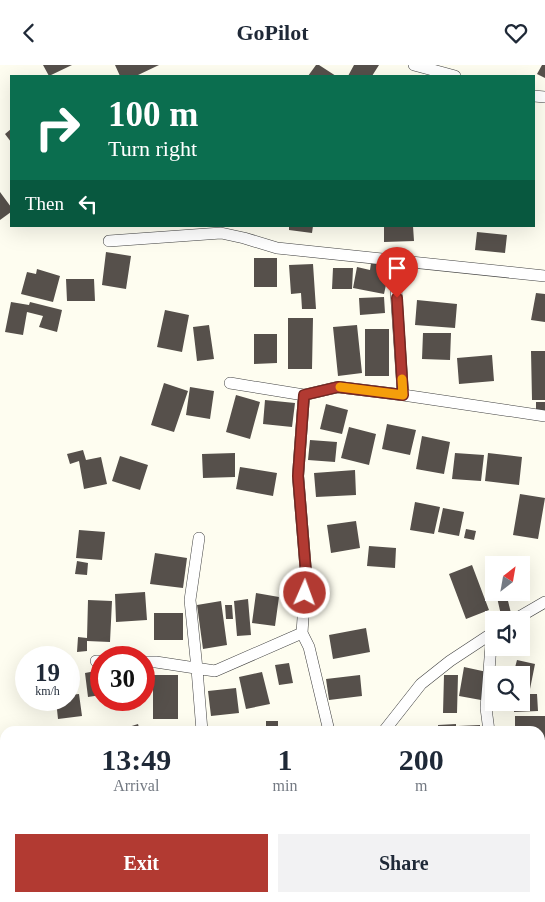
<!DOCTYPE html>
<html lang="en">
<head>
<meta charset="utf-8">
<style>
  :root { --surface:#fff; --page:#f2f2f3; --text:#1f2937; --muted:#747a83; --accent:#b23a32 }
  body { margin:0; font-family:Georgia,serif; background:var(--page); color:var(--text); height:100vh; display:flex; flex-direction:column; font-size:19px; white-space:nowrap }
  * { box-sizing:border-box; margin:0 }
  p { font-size:16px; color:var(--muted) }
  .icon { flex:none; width:28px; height:28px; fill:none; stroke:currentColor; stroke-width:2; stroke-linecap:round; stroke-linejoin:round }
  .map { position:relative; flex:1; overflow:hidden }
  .drawer { position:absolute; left:0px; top:661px; width:545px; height:176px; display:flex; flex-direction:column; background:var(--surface); border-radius:15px 15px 0 0; box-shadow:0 5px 20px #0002 }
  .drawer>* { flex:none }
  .hud { position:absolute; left:10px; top:10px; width:525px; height:152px; border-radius:0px; box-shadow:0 5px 20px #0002; background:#0b6e4f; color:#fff; overflow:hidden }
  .needle { width:32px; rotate:31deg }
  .fabs { position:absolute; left:485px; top:491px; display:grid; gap:10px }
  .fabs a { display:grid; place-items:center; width:45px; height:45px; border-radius:0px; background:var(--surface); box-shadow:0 5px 20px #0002; font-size:25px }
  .speed { position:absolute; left:15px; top:581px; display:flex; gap:10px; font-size:25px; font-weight:700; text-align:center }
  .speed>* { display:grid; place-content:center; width:65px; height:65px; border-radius:50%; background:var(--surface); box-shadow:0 5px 20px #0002; line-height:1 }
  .speed small { font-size:12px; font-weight:400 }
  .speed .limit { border:8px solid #d22; background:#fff; color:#111 }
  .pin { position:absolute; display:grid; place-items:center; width:42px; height:42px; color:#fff; margin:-51px -21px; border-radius:50% 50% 50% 0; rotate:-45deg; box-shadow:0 0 5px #0007 }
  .pin .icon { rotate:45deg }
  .me { position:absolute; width:55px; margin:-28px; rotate:2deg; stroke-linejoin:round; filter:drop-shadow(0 0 4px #0008) }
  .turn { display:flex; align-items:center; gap:18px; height:105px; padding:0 15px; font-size:22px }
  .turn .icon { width:65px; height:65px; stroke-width:2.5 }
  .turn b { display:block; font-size:35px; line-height:42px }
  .then { display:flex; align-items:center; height:48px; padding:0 15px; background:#0003; gap:10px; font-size:19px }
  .eta { display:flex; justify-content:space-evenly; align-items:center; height:85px; text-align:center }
  .eta b { font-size:30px; font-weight:700; line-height:35px }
  .button { display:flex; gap:10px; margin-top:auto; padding:10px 15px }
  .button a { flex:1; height:58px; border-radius:0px; background:var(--accent); color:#fff; font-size:20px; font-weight:700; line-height:58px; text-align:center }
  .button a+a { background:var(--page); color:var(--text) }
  header { display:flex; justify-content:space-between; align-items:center; height:65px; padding:0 15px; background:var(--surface); font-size:22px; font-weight:700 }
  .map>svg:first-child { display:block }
  .building { fill:#56504b }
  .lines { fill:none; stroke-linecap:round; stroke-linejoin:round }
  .minor-casing { stroke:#414141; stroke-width:12 }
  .minor { stroke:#fff; stroke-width:11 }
  .route-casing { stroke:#742620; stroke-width:12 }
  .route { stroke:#b23a32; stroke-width:9 }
  .slow { stroke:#f59e0b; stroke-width:9 }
</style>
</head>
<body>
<header><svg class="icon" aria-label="back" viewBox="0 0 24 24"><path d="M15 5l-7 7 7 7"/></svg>GoPilot<svg class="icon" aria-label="heart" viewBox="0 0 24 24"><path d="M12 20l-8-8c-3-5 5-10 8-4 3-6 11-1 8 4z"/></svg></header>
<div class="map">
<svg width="545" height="837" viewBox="0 0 545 837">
  <rect width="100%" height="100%" fill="#fefdf0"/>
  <path class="building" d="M43,0H72L49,11Z
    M115,0H159L136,11H120Z
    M316,0H319L336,11H308Z
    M354,0H379L372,11H348Z
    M542,0H545V13L537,9Z
    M11,64V77L5,69Z
    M0,127L11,142V147L0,155Z
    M289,161H313L312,168L289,165Z
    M384,161H413L414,176L384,177Z
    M477,167L507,170L505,188L475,185Z
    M106,187L131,191L126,224L102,220Z
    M254,193H277V222H254Z
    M371,198L390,202L384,229L353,223L357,202L370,205Z
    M313,199L316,244H302L301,228L291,229L289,200Z
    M333,203H353L352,224H332Z
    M37,204L60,211L53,237L21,229L27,207L36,209Z
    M66,214H94L95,236H67Z
    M536,228L545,229V257L531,255Z
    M384,232L385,248L360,250L359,233Z
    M417,235L457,239L455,263L415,260Z
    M11,237L29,240L30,237L62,245L57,267L39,262L43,251L27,247L23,270L5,267Z
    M165,245L189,250L182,287L157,282Z
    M288,253H313L312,304H288Z
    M209,260L214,294L197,296L193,262Z
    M357,260L362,308L338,311L333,262Z
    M365,264H389V311H365Z
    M423,268H451L450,295L422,294Z
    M254,269H277V298L254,299Z
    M531,286H545V335H532Z
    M492,290L494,316L459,319L457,293Z
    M164,318L188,326L174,367L151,360Z
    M190,322L214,326L210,354L186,350Z
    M236,330L260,337L250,374L226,367Z
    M265,335L295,338L292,362L263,359Z
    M536,337H545V346H536Z
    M326,339L348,345L342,369L320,364Z
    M387,359L416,365L410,390L382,384Z
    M349,362L376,369L369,400L341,393Z
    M422,371L450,377L444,409L416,404Z
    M310,375L337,377L335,397L308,395Z
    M83,385L86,395L101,392L107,419L84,424L79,396L70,399L67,389Z
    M235,388V412L203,413L202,389Z
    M455,388L484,390L481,416L452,414Z
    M488,388L522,392L519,420L485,416Z
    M120,391L148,400L140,425L112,416Z
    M240,402L277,408L273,431L236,424Z
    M355,405L356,430L316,432L314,408Z
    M520,429L545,433L538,474L513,470Z
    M415,437L440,442L434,469L410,465Z
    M443,443L464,447L459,471L438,467Z
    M356,456L360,483L331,488L327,460Z
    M466,464L476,466L474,475L464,473Z
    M79,465L105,467L102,495L76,493Z
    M369,481L396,483L395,503L367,501Z
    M155,488L187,493L183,523L150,519Z
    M77,496L88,498L87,510L75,509Z
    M472,500L489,545L466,554L449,509Z
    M145,527L147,555L116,557L115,529Z
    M256,528L279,532L275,561L252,558Z
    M496,528H517L518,534L508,536L511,548L501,550Z
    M248,534L251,570L237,571L234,536Z
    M88,535L112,536L110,577L87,576V586L77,587L78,572L87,573Z
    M221,536L227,580L203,584L197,540Z
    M225,540H232L233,554H226Z
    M154,548H183V575H154Z
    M366,563L370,587L333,594L329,570Z
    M517,595L535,599L530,624L521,622V610H513Z
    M289,598L293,618L279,620L275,600Z
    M464,602L487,607L481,635L459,631Z
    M101,605V630L88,632L85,608Z
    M262,607L270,639L246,644L239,612Z
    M153,610H178V654H153Z
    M360,610L362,631L329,635L326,614Z
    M444,610H458L457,648H443Z
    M236,623L239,648L211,651L208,626Z
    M79,629L82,651L58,654L56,635H69V630Z
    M521,629H537L538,646L514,647V638H521Z
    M515,651H545V675H540V666H515Z
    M266,656H278V666H266Z
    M138,659L140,666H116Z
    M456,659V666H438V660Z
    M480,660V666H458V661Z
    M540,691H545V712H540Z
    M545,757V781H540V758Z
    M540,792L545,793V817H540Z
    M263,832H286L288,837H253Z
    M328,832H350V833L336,837H329Z"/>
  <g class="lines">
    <defs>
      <path id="minor" d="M414,0L455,11
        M534,31L545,32
        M109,176L221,168L244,173L277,183L545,211
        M230,318L304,330L338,322L403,330L394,195
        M304,330L298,411L306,508L302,568L309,582L329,666
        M403,330L545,351
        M199,473L190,535L197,604L202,666
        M514,555L545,537
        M96,596H101
        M144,597H156L215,606L302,568
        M384,666L421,619L450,596L494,567
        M489,666L486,643L492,568
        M0,823L5,825
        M36,832L60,836L76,832
        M159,832V837
        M507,832V837
        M88,837V832"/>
    </defs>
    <use href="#minor" class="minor-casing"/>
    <use href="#minor" class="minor"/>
  </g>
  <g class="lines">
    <defs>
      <path id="route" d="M305,528L306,508L298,411L304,330L338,322L403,330L397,233"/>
    </defs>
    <use href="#route" class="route-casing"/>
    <use href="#route" class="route"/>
    <path class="slow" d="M340,322L403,330L402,314"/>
  </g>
</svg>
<div class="fabs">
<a><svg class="needle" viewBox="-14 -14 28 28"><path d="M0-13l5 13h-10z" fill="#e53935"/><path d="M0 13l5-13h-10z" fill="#747a83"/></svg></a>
<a><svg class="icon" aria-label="sound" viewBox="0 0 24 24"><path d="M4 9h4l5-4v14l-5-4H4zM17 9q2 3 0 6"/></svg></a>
<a><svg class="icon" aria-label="search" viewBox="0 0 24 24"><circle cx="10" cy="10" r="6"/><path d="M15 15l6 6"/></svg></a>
</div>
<div class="speed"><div>19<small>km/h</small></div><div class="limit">30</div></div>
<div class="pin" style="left:397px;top:233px;background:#d93025"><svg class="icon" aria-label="arrive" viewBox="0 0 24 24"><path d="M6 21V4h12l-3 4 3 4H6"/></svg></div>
<svg class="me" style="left:305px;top:528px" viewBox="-20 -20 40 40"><circle r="17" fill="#b23a32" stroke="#fff" stroke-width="3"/><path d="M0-11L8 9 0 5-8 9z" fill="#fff"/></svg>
<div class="hud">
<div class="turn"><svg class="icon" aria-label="right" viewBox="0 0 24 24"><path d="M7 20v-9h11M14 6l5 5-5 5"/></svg><div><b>100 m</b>Turn right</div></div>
<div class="then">Then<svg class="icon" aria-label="left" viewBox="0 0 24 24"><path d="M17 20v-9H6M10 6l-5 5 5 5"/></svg></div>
</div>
<section class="drawer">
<div class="eta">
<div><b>13:49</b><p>Arrival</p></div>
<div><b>1</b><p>min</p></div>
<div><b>200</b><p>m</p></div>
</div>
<div class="button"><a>Exit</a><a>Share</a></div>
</section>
</div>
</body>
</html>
